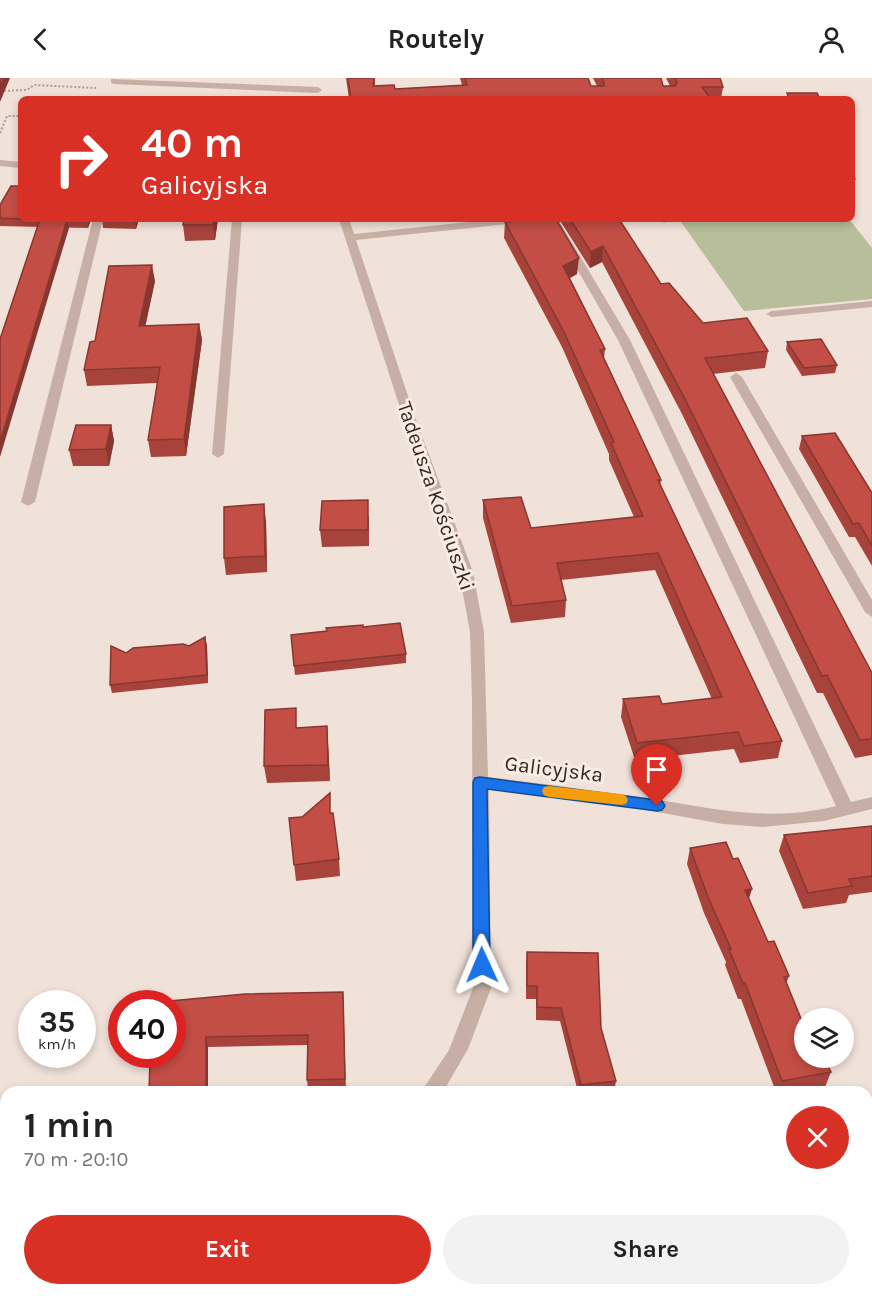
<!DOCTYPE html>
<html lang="en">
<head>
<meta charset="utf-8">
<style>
  :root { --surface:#fff; --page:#f2f2f2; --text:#222; --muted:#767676; --accent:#d93025 }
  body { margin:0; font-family:Karla,sans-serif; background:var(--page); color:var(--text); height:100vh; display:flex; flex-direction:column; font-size:22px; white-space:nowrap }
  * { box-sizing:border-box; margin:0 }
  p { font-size:20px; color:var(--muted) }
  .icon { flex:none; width:33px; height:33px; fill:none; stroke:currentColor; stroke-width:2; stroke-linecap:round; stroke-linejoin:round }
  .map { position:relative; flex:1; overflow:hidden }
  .drawer { position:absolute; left:0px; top:1008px; width:873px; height:210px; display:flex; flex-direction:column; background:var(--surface); border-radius:18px 18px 0 0; box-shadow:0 3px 9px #0003 }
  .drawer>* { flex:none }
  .top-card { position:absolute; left:18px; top:18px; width:837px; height:126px; border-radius:9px; box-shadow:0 3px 9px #0003; background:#d93025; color:#fff; overflow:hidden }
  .buttons { position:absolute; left:794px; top:930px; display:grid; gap:12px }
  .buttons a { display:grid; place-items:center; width:60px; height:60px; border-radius:50%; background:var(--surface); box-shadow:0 3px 9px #0003; font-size:30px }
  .speed { position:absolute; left:18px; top:912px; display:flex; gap:12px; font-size:30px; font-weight:700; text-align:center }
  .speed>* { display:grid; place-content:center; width:78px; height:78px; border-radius:50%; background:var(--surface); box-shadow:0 3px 9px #0003; line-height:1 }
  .speed small { font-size:15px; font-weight:400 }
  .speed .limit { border:9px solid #d22; background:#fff; color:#111 }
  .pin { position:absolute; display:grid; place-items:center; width:51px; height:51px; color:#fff; margin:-62px -26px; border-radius:50% 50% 50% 0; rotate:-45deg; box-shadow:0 0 6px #0007 }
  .pin .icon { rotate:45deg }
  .me { position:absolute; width:66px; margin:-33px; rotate:359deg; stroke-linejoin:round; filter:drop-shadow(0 0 4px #0008) }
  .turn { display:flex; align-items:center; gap:21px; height:126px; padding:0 24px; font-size:27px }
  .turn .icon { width:78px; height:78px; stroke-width:2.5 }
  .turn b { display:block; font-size:42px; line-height:51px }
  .round { display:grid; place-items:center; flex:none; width:63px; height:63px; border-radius:32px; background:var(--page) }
  .summary { display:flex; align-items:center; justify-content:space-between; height:102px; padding:0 24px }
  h1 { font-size:36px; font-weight:700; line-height:45px }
  .button { display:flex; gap:12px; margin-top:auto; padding:12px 24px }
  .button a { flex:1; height:69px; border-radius:36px; background:var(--accent); color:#fff; font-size:24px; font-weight:700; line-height:69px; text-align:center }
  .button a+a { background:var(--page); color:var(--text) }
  header { display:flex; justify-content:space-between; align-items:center; height:78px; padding:0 24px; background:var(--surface); font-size:27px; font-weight:700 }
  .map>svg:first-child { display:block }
  .green { fill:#b8be9a }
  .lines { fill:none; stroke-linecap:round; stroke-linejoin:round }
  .path { stroke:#b39990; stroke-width:2; stroke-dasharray:2 2; stroke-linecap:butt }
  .minor { fill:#c7afa5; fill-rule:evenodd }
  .wall { fill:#a7433b }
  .shaded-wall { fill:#883730 }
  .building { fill:#c24e45; stroke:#883730; stroke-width:1.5 }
  .route { fill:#1a73e8; stroke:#114b97; stroke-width:1.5 }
  .slow { fill:#f59e0b }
  .labels { text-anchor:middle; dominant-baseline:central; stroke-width:6; stroke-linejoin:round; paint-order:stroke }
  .street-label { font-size:21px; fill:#342826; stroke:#f8ece5 }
</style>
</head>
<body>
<header><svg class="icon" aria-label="back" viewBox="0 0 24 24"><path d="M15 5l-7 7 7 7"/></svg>Routely<svg class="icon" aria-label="person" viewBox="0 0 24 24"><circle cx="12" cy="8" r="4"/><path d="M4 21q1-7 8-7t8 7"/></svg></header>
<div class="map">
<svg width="872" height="1218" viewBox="0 0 872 1218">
  <rect width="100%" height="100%" fill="#f0e1d9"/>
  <path class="green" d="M679,141H849L872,170V221L744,233Z"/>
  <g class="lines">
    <path class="path" d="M0,13L27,12L34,7L96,10
      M0,55L7,38H21"/>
    <path class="minor" d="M111,1L318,9L322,12L318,15L114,6L111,5Z
      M0,82L21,84V90L0,88Z
      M93,141H103L35,424L28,428L21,424Z
      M232,141H242L224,376L218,380L212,376Z
      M339,141H349L354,156L497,141H531L526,144L356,162L416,342L473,494L484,554L488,699C537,705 585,711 633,718C704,728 764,746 836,728L618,262L548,141H558L630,262L851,724L872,719V731L824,743L763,749L723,746L635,730L489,711L491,910L468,971L443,1014H421L449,972L473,910L472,622L470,554L459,494L404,342Z
      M659,141H669V142L664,145Z
      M872,223V229L772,239L766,236L772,233Z
      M736,295L742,299L872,522V539L865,534L730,299Z
      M6,1177V1197L0,1199V1179Z
      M611,1212H638L641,1218H614Z"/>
  </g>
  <path class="wall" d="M346,0H375V8L395,11L462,7L460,0H588L591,8H597L593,0H661L663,8H670L666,0H720L723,9L721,21H349Z
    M0,127L21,141H91L88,150L0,148Z
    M102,141H139L136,151L103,150Z
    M184,141H218L215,162L185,163L183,147Z
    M559,141H619L661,206L703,245L768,273L765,290L713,296L872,595V677L855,680L823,615H817L682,336L602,184L590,190Z
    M505,144L577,196L570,200L605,271L604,280L661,402L660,407L782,663L778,680L740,685L734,671L635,682L621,639L623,621L662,626L712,621L655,492L561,502L566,522L565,539L511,545L483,440V422L531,450L634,439L609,382V376L562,269L504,160Z
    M155,203L145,248L199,246L202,262L186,378L151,379L148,362L157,305L87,308L84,292L95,263Z
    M787,264L837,287L835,295L802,298L786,272Z
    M111,347L114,363L109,388H73L69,372Z
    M802,358L872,415V488L855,459H849L799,371Z
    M369,438V468L322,469L320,452Z
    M266,443L267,494L226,497L224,480Z
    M363,549L406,576V585L295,597L291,557Z
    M205,559L207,568L208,605L112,615L110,607L126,575L189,568Z
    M327,648L330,703L267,705L264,688L298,650Z
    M331,735L339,781L340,798L296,803L289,740Z
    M872,748V814L849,817L846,825L803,831L779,773L784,757Z
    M690,770L749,821L768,864L789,898L786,906L804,980L831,994L825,1009L800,1014H776L741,921H738L725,887L726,884L704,835L687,786Z
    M527,874L601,950L616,1003L614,1014H578L560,943L536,942V921H526V887Z
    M343,914L346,1011L308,1012L307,1002L308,967L208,969V1014H149L172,926Z
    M328,1212H370L329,1216Z"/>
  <path class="shaded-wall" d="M4,0H10L0,24V9Z
    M855,101L852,115V103Z
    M87,141H91L88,150L87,142Z
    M136,141H139L136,151L135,143Z
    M214,141H218L215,162L213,147Z
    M67,142L69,150L0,379V364Z
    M603,168L602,184L590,190L591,174Z
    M579,180L577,196L562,204L563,188Z
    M152,187L155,203L142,264L139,248Z
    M199,246L202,262L186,378L184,361Z
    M111,347L114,363L109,388L106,371Z
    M264,426L266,443L267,494L265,478Z
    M205,559L207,568L208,605L207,597Z
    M327,648L328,664L330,703L328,687Z
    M752,811L747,827L745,812Z
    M206,959L208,969V1014H206Z"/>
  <path class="building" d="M0,0H4L0,9Z
    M348,0H374L373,8L394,7L395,11L467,7L465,0H588L591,8H604V5L602,0H661L663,8H675L677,5L675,0H720L723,9H702L711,21H351Z
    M787,15H817L820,21H789Z
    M852,94L855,101L852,103Z
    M11,108H21V141L0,140V127Z
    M37,141H87V142H67L0,364V261L40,141Z
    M102,141H136L135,143H102Z
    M184,141H214L213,147H183Z
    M530,141H556L579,180L563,188L605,271L600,272L661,402H658L782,663L744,668L738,654L637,665L623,621L659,618L662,626L722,619L658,475L557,485L566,522L512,528L483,422L521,419L531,450L643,438L611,365L614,364L563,252L505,144Z
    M570,141H619L661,206L669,205L703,245L747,240L768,273L705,280L872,595V661L860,662L827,597L822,598L684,319L603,168L591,174Z
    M152,187L139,248L199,246L184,361L148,362L160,289L84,292L90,264L95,263L109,188Z
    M821,261L837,287L804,290L787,264Z
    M76,347H111L106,371L69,372Z
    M835,355L872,415V468L859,445L853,446L802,358Z
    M368,422V452H320L322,423Z
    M264,426L265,478L224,480V429Z
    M400,545L406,576L294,588L291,557L327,553L326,550L363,547V549Z
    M205,559L207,597L110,607L111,568L126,575L133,570L183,566L189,568Z
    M296,630V650L327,648L328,687L264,688L265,632Z
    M330,715V735H333L339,781L294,787L289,740L302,739Z
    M872,748V798L849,801L852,808L808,815L784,757Z
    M726,764L733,781L738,780L752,811L745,812L768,864L774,863L789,898L784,899L804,948V980H824L831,994L782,1003L745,905L743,906L729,871H731L708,819L690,770Z
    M527,874L598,875L601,950L616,1003L581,1007L561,930L537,929V908H527Z
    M343,914L345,1001L307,1002L308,957L206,959V1014H149L150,981L158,980V976H172V926H159V924L245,916Z"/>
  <path class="route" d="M480,699L657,722L662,723L665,728L662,732L657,733L487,711L490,887L487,892L482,894L476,892L473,887V704L475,700Z"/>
  <path class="slow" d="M549,708L621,716L626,718L628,722L626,726L621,727L549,719L544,717L542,713L544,709Z"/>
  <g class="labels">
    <g class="street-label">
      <text transform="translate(436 418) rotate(71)">Tadeusza Kościuszki</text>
      <text transform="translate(554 691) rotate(7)">Galicyjska</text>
    </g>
  </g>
</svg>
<div class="buttons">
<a><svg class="icon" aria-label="layers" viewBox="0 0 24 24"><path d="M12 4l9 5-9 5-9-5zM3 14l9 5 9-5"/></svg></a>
</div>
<div class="speed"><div>35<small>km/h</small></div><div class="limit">40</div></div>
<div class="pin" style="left:657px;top:728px;background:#d93025"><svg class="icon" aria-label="arrive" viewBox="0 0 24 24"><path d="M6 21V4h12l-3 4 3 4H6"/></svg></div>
<svg class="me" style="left:482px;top:887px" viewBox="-20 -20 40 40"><path d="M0-17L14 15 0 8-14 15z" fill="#1a73e8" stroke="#fff" stroke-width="4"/></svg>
<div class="top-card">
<div class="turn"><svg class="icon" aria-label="right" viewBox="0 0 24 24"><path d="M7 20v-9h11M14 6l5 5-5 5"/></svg><div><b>40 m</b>Galicyjska</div></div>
</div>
<section class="drawer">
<div class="summary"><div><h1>1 min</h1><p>70 m · 20:10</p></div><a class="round" style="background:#d93025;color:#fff"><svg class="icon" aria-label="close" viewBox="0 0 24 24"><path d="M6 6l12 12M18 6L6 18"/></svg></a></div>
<div class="button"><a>Exit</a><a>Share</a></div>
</section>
</div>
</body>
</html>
